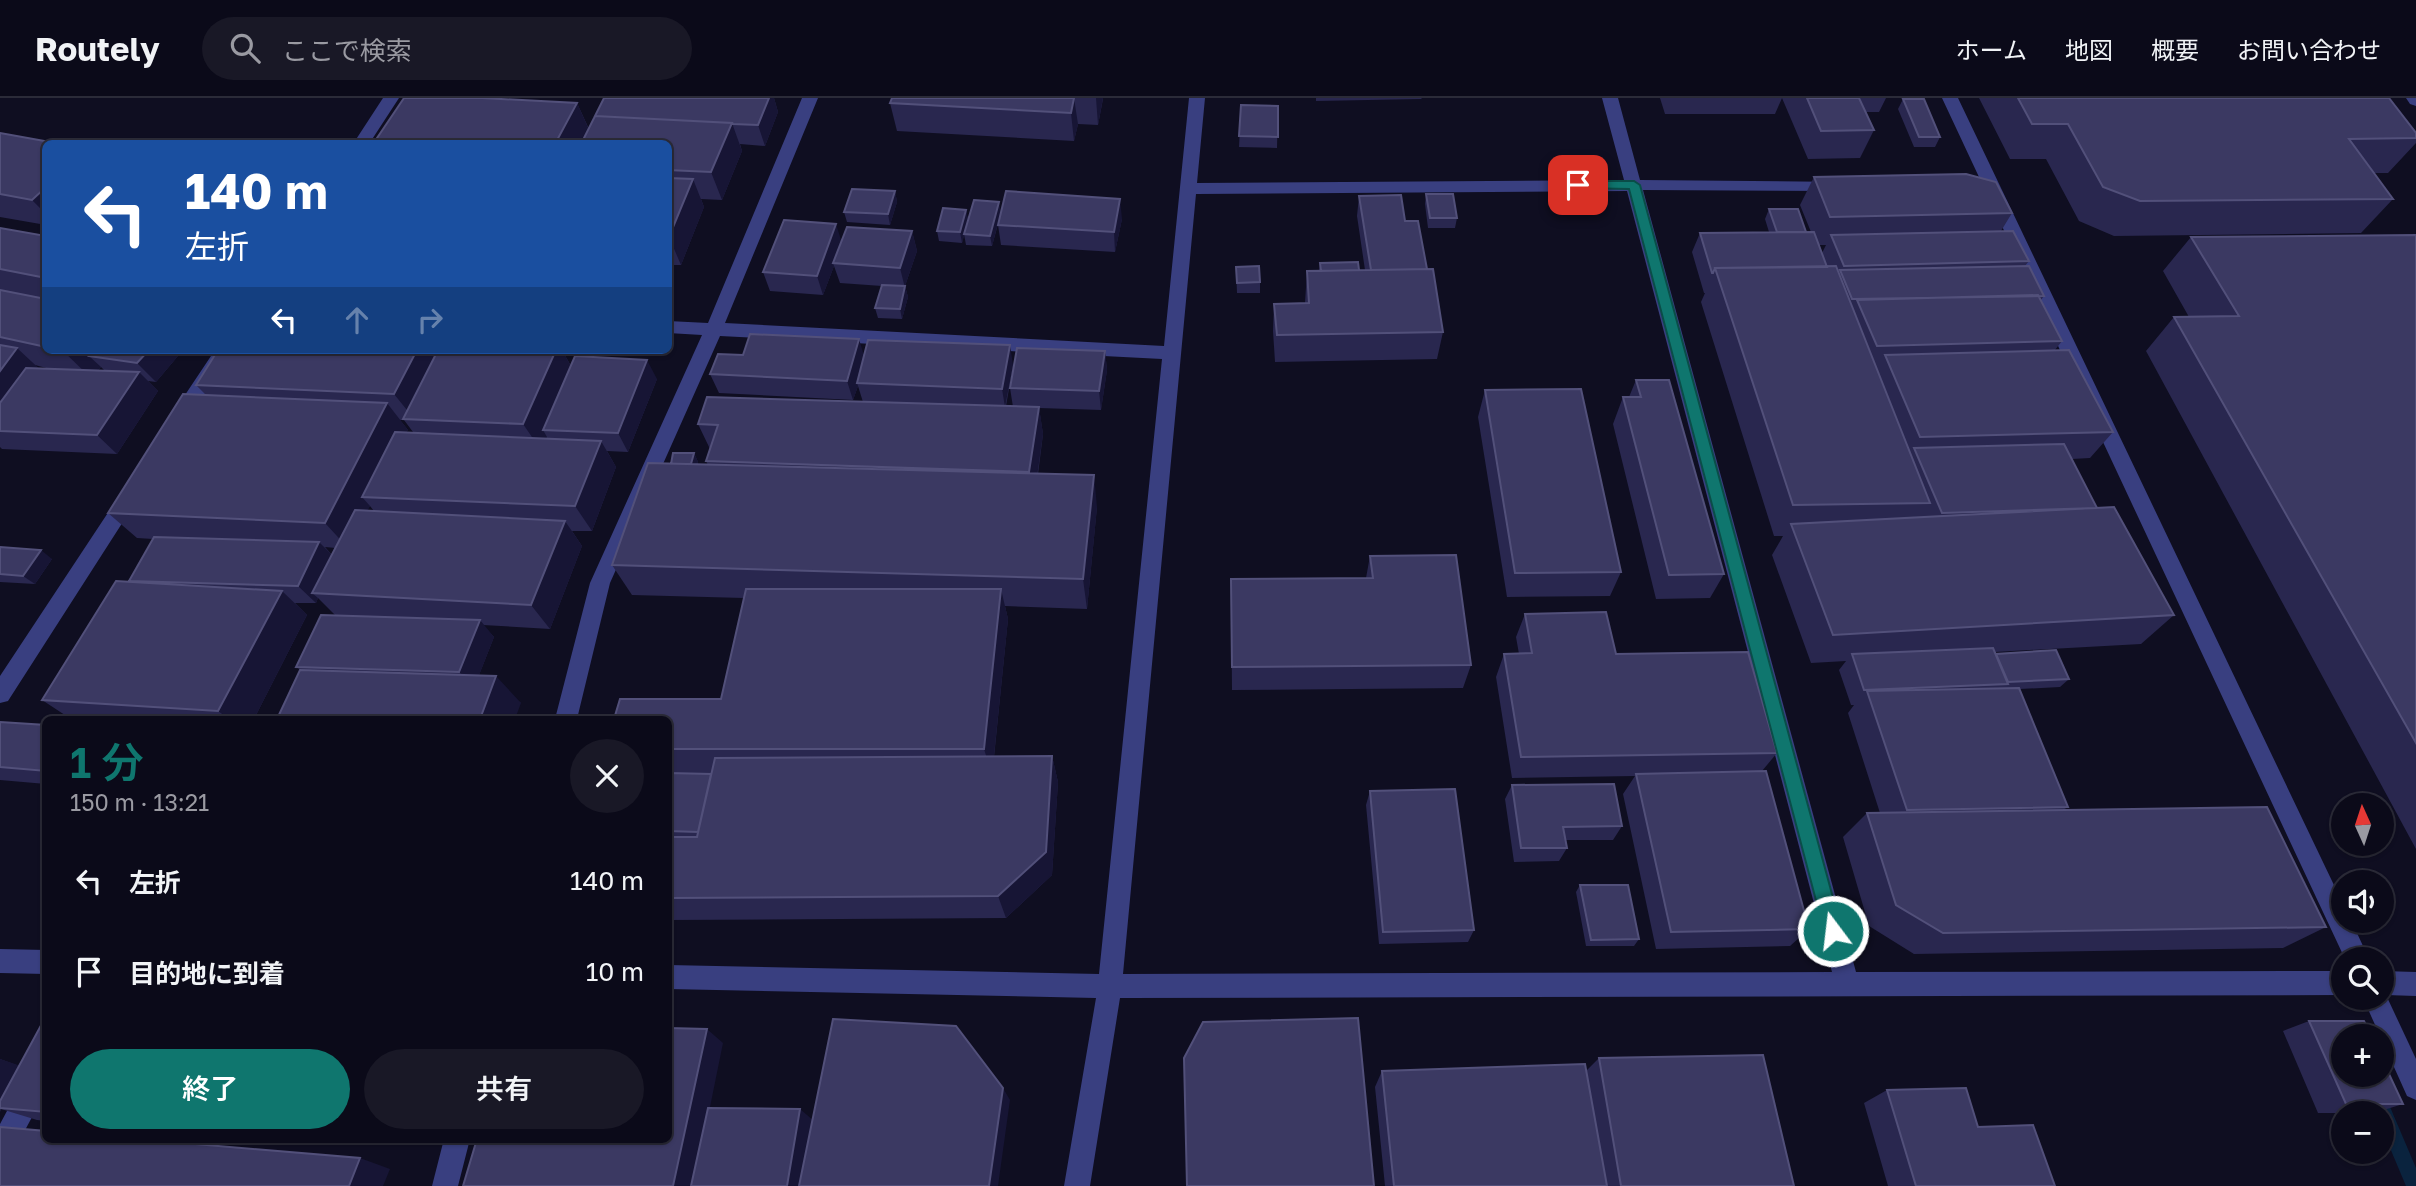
<!DOCTYPE html>
<html lang="ja">
<head>
<meta charset="utf-8">
<style>
  :root { --surface:#0b0a19; --page:#191826; --text:#f1f3f6; --muted:#9a9aa2; --line:#2b2b38; --accent:#0f766e }
  body { margin:0; font-family:"Golos Text","Noto Sans JP",sans-serif; background:var(--page); color:var(--text); height:100vh; display:flex; flex-direction:column; font-size:26px; white-space:nowrap }
  * { box-sizing:border-box; margin:0 }
  p { font-size:23px; color:var(--muted) }
  .icon { flex:none; width:38px; height:38px; fill:none; stroke:currentColor; stroke-width:2; stroke-linecap:round; stroke-linejoin:round }
  .map { position:relative; flex:1; overflow:hidden }
  .sheet { position:absolute; left:42px; top:618px; width:630px; height:427px; display:flex; flex-direction:column; background:var(--surface); border-radius:10px; box-shadow:0 2px 5px #0004,0 0 0 2px var(--line) }
  .sheet>* { flex:none }
  .top-card { position:absolute; left:42px; top:42px; width:630px; height:214px; border-radius:10px; box-shadow:0 2px 5px #0004,0 0 0 2px var(--line); background:#1a4fa0; color:#fff; overflow:hidden }
  .needle { width:46px; rotate:357deg }
  .buttons { position:absolute; left:2331px; top:695px; display:grid; gap:14px }
  .buttons a { display:grid; place-items:center; width:63px; height:63px; border-radius:50%; background:var(--surface); box-shadow:0 2px 5px #0004,0 0 0 2px var(--line); font-size:35px }
  .pin { position:absolute; display:grid; place-items:center; width:60px; height:60px; color:#fff; margin:-30px; border-radius:14px; box-shadow:0 4px 10px #0006 }
  .me { position:absolute; width:77px; margin:-38px; rotate:345deg; stroke-linejoin:round; filter:drop-shadow(0 0 5px #0008) }
  .turn { display:flex; align-items:center; gap:24px; height:147px; padding:0 28px; font-size:32px }
  .turn .icon { width:91px; height:91px; stroke-width:2.5 }
  .turn b { display:block; font-size:49px; line-height:60px }
  .lanes { display:flex; align-items:center; height:66px; padding:0 28px; background:#0003; justify-content:center; gap:35px; direction:ltr }
  .lanes .off { opacity:.35 }
  .round { display:grid; place-items:center; flex:none; width:74px; height:74px; border-radius:37px; background:var(--page) }
  .head { display:flex; align-items:center; justify-content:space-between; height:119px; padding:0 28px }
  h1 { font-size:42px; font-weight:600; line-height:52px; color:var(--accent) }
  .cta { display:flex; gap:14px; margin-top:auto; padding:14px 28px }
  .cta a { flex:1; height:80px; border-radius:42px; background:var(--accent); color:#fff; font-size:28px; font-weight:600; line-height:80px; text-align:center }
  .cta a+a { background:var(--page); color:var(--text) }
  ul { padding:0; list-style:none }
  li { display:flex; align-items:center; gap:21px; height:91px; padding:0 28px }
  li div { flex:1 }
  li b { display:block; font-size:26px }
  li em { font-style:normal }
  header { display:flex; align-items:center; gap:42px; box-sizing:border-box; height:98px; padding:0 35px; background:var(--surface); border-bottom:2px solid var(--line) }
  header strong { font-size:33px }
  nav { display:flex; gap:38px; margin-inline-start:auto; font-size:24px }
  .search { width:490px; height:63px; background:var(--page); display:flex; align-items:center; gap:18px; box-sizing:border-box; padding:0 24px; border-radius:38px; color:var(--muted); font-size:26px }
  .map>svg:first-child { display:block }
  .lines { fill:none; stroke-linecap:round; stroke-linejoin:round }
  .stream { fill:#0a233e; fill-rule:evenodd }
  .minor { fill:#393f80; fill-rule:evenodd }
  .wall { fill:#29274f; fill-rule:evenodd }
  .shaded-wall { fill:#171535 }
  .building { fill:#3b3962; stroke:#52507a; stroke-width:2 }
  .route { fill:#0f766e; stroke:#0a4d48; stroke-width:2 }
</style>
</head>
<body>
<header>
<strong>Routely</strong>
<div class="search"><svg class="icon" aria-label="search" viewBox="0 0 24 24"><circle cx="10" cy="10" r="6"/><path d="M15 15l6 6"/></svg>ここで検索</div>
<nav><a>ホーム</a><a>地図</a><a>概要</a><a>お問い合わせ</a></nav>
</header>
<div class="map">
<svg width="2416" height="1088" viewBox="0 0 2416 1088">
  <rect width="100%" height="100%" fill="#0f0e21"/>
  <g class="lines">
    <path class="stream" d="M2359,976H2376L2416,1070V1088H2406L2382,1031V1015H2375Z"/>
    <path class="minor" d="M383,0H399L369,46H353Z
      M802,0H818L725,225L1164,248L1189,0H1205L1197,85L1624,82L1602,0H1618L1640,82L1844,84L1846,88L1838,93L1643,92L1856,874L2343,873V897L1120,900L1090,1088H1064L1096,900L668,891V867L1099,876L1162,261L720,238L610,485L577,621H555L590,485L702,237L668,235V223L708,225ZM1627,93L1832,874L1123,876L1196,96Z
      M1942,0H1958L2343,806V822H2351L2369,861H2345Z
      M2406,0H2416V8L2410,6Z
      M215,252H234L187,325H173L171,320L173,315Z
      M130,389L137,392L140,397L137,402L8,603L0,605V578L123,392Z
      M0,851L46,852V876L0,875Z
      M2382,873L2416,874V898L2386,897L2416,961V1002L2407,998L2363,900H2382Z
      M46,954V993L9,1062L0,1066V1026L37,957Z
      M444,1041H470L458,1088H432Z"/>
  </g>
  <path class="wall" d="M604,0H774L778,14L765,48L740,46L742,53L722,102L701,101L704,109L681,167H668V46H373L577,5L589,31Z
    M892,0H1103V1L1098,27L1078,26L1074,43L897,33L890,5Z
    M1316,0H1422L1421,1L1316,3Z
    M1660,0H1782L1775,16H1665Z
    M1782,0H1886L1879,14H1866L1874,32L1860,60L1808,61Z
    M1979,0H2389L2416,35V45L2388,75H2374L2393,101L2361,135L2114,138L2079,123L2046,61H2010Z
    M1903,1L1940,39L1935,49H1914L1898,11Z
    M1241,7L1278,8L1277,50L1239,49Z
    M0,35L46,46V127L0,119Z
    M1814,79L2012,115L2001,133L2029,163L2025,168L2044,198L2041,202L2062,243L2055,252L2113,334L2090,360L2072,361L2097,410L2174,517L2141,546L1995,554L1996,556L2069,581L2060,589L2020,591L2068,709L2063,712L2326,829L2283,850L1914,856L1869,828L1843,739L1867,715H1880L1848,615L1854,607H1851L1839,572L1846,563L1811,565L1772,457L1783,438H1774L1701,204L1705,195H1704L1692,154L1700,135L1769,134L1765,121L1769,111L1806,134H1811L1800,107ZM1819,147H1826L1822,155Z
    M895,93L897,104L890,127L847,124L844,114Z
    M1426,96L1457,120L1455,130H1428L1425,106Z
    M1359,98L1405,123L1427,171L1443,234L1437,261L1275,264L1273,233L1274,206L1305,205L1307,173H1319L1320,165L1359,172H1365L1357,118Z
    M966,112L968,122L962,145L939,143L937,133Z
    M1001,114L1122,121L1115,154L1001,147L998,127L1000,119L992,148L966,147L964,136Z
    M0,130L46,138V252H183L156,284L148,283L158,293L117,356L2,351L0,349ZM35,267L50,271L38,270ZM101,269L105,273H97Z
    M912,133L917,153L905,188L908,199L902,221L878,220L875,210L882,188L840,185L834,168L823,197L770,193L763,174L842,143Z
    M2416,137V751L2146,253L2174,219H2189L2163,173L2191,139Z
    M1236,169L1260,184V195H1237Z
    M562,252L571,268L657,281L628,354L607,353L616,369L592,433H572L582,448L550,531L483,527L494,539L479,577L521,605L301,572L296,569L336,518L318,500L316,505H295L307,517L254,621H71L42,602L130,484L129,483L153,441L137,440L108,415L206,297L196,287ZM400,322H404L413,334H406L408,332ZM370,408L374,413L367,412ZM325,449L336,450L332,457Z
    M1105,253L1107,272L1101,312L1039,310L1043,336L1038,376L1097,409L1087,511L1005,508L1008,521L994,659L1052,658L1058,684L1052,777L1006,820L668,822V621L721,601L744,500L632,497L612,467L671,366L694,355L698,364V366L708,367L706,363L710,351L698,326L863,304L858,288L853,302L719,295L710,276L743,257L864,256L1013,267L1006,308L1013,309L1010,290Z
    M1636,282L1724,476L1710,500L1656,501L1613,326L1623,299H1629Z
    M1485,292L1621,474L1610,498L1507,499L1478,319Z
    M0,449L52,461L35,486L0,484Z
    M1370,458L1471,567L1463,590L1232,592L1231,481L1366,480Z
    M1525,516L1616,556L1777,655L1762,673L1809,831L1790,848L1656,851L1623,696L1635,678L1512,680L1496,579L1504,556H1519L1516,539Z
    M0,624L46,627V686L0,682Z
    M1512,687L1622,728L1613,742H1566L1567,750L1559,763L1514,764L1505,701Z
    M1370,693L1474,832L1468,844L1379,846L1366,707Z
    M1580,787L1639,841L1634,848H1586L1576,794Z
    M46,920V1023L37,1022L1,1011L0,1014V961L19,968Z
    M2309,923L2403,1006L2374,1015H2318L2283,933Z
    M1599,960L1794,1088H1385L1375,989L1382,973H1586Z
    M1887,992L1978,1029L2055,1088H1888L1864,1005Z"/>
  <path class="shaded-wall" d="M769,0H774L778,14L765,48L758,27Z
    M1074,0L1078,26L1074,43L1071,15Z
    M1096,0H1103L1098,27Z
    M577,5L590,34L584,46H555Z
    M732,25L742,53L722,102L711,74Z
    M693,81L704,109L681,167L669,139Z
    M46,89V116L32,102Z
    M895,93L897,104L890,127L888,116Z
    M1120,101L1122,121L1115,154L1114,134Z
    M999,104L1001,114L992,148L990,138Z
    M966,112L968,122L962,145L960,134Z
    M836,126L842,145L833,165L834,168L823,197L817,178Z
    M912,133L917,153L905,188L908,199L902,221L900,211L905,190L900,170Z
    M859,241L865,261L857,285L858,288L853,302L847,283Z
    M1010,247L1013,267L1005,309L1002,291Z
    M17,250L46,277L17,317L0,302V273Z
    M62,252H117L89,258L101,269L90,279Z
    M149,252H183L156,284L137,265Z
    M417,252H450L415,322L394,296Z
    M556,252H562L574,274L543,332L547,339L541,352L523,326Z
    M1105,253L1107,272L1101,312L1099,293Z
    M647,262L657,281L628,354L618,335Z
    M139,274L158,293L117,356L97,337Z
    M387,305L408,332L374,399H362L370,408L348,450L325,425Z
    M1039,309L1043,336L1034,400L1029,374Z
    M601,343L616,369L592,433L575,408Z
    M694,355L698,364L694,385L689,375Z
    M1094,377L1097,409L1087,511L1083,481Z
    M565,423L582,448L550,531L531,507Z
    M319,444L336,461L312,495L318,500L316,505L298,488Z
    M41,452L52,461L35,486L23,478Z
    M1001,491L1008,521L992,677L984,651Z
    M282,493L307,517L254,621H229L218,613Z
    M480,522L494,539L474,590L459,574Z
    M496,578L521,605L515,621H480Z
    M1052,658L1058,684L1052,777L1006,820L998,798Z
    M707,931L723,945L694,1088H673Z
    M0,961L24,969L0,1010Z
    M1003,990L1010,1002L998,1088H989Z
    M800,1011L814,1023L803,1088H787Z
    M360,1060L390,1071L383,1088H349Z"/>
  <path class="building" d="M404,0H482L577,5L555,46H373Z
    M604,0H769L758,27L733,26L732,25L595,18L594,20Z
    M892,0H1074L1071,15L890,5Z
    M1807,0H1859L1874,32L1821,33Z
    M2018,0H2389L2416,35V40L2349,41L2393,101L2140,103L2103,89L2068,26H2032Z
    M1903,1H1924L1940,39H1919Z
    M1241,7L1278,8V39L1239,38Z
    M595,18L732,25L711,74L668,72V46H581Z
    M0,35L61,46H46V89L32,102L0,96Z
    M1966,76L1996,84L2012,115L1830,119L1814,79Z
    M668,80L693,81L669,139H668Z
    M852,91L895,93L888,116L844,114Z
    M1006,93L1120,101L1114,134L998,127Z
    M1426,96H1453L1457,120H1430Z
    M1401,97L1405,123H1418L1427,171L1371,172L1359,98Z
    M974,102L999,104L990,138L964,136Z
    M943,110L966,112L960,134L937,133Z
    M1769,111H1798L1806,134H1777Z
    M784,122L836,126L817,178L763,174Z
    M847,129L912,133L900,170L833,165Z
    M0,130L46,138V180L0,171Z
    M2013,133L2029,163L1844,168L1831,137Z
    M1814,134L1827,169L1715,170L1713,175H1712L1700,135Z
    M2416,137V645L2174,219L2239,218L2191,139Z
    M1358,164L1359,172L1321,173L1320,165Z
    M1259,168L1260,184L1237,185L1236,169Z
    M1836,168L1930,405L1793,407L1715,170Z
    M2029,168L2044,198L1852,201L1840,172Z
    M1433,171L1443,234L1277,237L1274,206L1309,205L1307,173Z
    M882,187L905,188L900,211L875,210Z
    M0,192L46,201V249L0,239Z
    M2038,197L2062,243L1877,248L1857,202Z
    M750,236L859,241L847,283L710,276L718,256L743,257Z
    M868,242L1010,247L1002,291L857,285Z
    M0,247L17,250L0,273Z
    M1017,250L1105,253L1099,293L1010,290Z
    M94,252H149L137,265L89,258Z
    M218,252H417L394,296L196,287Z
    M438,252H556L523,326L403,321Z
    M2069,252L2113,334L1920,339L1885,257Z
    M575,258L647,262L618,335L543,332Z
    M26,270L139,274L97,337L0,333V305Z
    M1636,282H1669L1724,476L1669,477L1623,299H1641Z
    M1581,291L1621,474L1515,475L1485,292Z
    M183,296L387,305L325,425L108,415Z
    M707,299L1039,309L1029,374L706,363L718,327L698,326Z
    M395,334L601,343L575,408L362,399Z
    M2064,346L2097,410L1942,415L1914,350Z
    M673,355H694L691,366H671Z
    M648,365L1094,377L1083,481L612,467Z
    M2114,409L2174,517L1833,537L1791,426Z
    M355,412L565,423L531,507L312,495Z
    M154,439L319,444L298,488L129,483Z
    M0,449L41,452L23,478L0,476Z
    M1456,457L1471,567L1232,569L1231,481L1373,480L1370,458Z
    M116,483L282,493L218,613L42,602Z
    M746,491H1001L984,651H668V621H614L620,601H721Z
    M1606,514L1616,556L1748,554L1777,655L1521,659L1504,556L1532,555L1525,516Z
    M321,517L480,522L459,574L296,569Z
    M1993,550L2008,586L1864,592L1852,556Z
    M2056,552L2069,581L2008,584L1996,556Z
    M300,572L496,578L480,621H277Z
    M2019,590L2068,709L1907,712L1867,593Z
    M0,624L46,627V673L0,669Z
    M1052,658L1046,754L998,798L668,800V739H697L715,660Z
    M1766,673L1809,831L1671,834L1636,676Z
    M668,675L711,676L698,734L668,733Z
    M1614,686L1622,728L1563,729L1567,750H1521L1512,687Z
    M1455,691L1474,832L1383,834L1370,693Z
    M2267,709L2326,829L1943,835L1896,807L1867,715Z
    M1580,787H1628L1639,841L1591,842Z
    M45,920L46,1014L0,1010V1003Z
    M1358,920L1374,1088H1187L1184,960L1203,924Z
    M833,921L956,928L1003,990L989,1088H799Z
    M2309,923H2364L2371,938H2343V976H2382V961L2403,1006H2346Z
    M668,930L707,931L673,1088H463L477,1041H668Z
    M1763,957L1794,1088H1621L1599,960Z
    M1585,966L1607,1088H1394L1382,973Z
    M1966,990L1978,1029L2033,1027L2055,1088H1916L1887,992Z
    M708,1010L800,1011L787,1088H691Z
    M0,1029L46,1033V1041H137L360,1060L349,1088H0Z"/>
  <path class="route" d="M1578,83H1634L1640,87L1842,833L1839,839L1833,842L1826,839L1824,833L1629,91L1574,90L1572,87Z"/>
</svg>
<div class="buttons">
<a><svg class="needle" viewBox="-14 -14 28 28"><path d="M0-13l5 13h-10z" fill="#e53935"/><path d="M0 13l5-13h-10z" fill="#9a9aa2"/></svg></a>
<a><svg class="icon" aria-label="sound" viewBox="0 0 24 24"><path d="M4 9h4l5-4v14l-5-4H4zM17 9q2 3 0 6"/></svg></a>
<a><svg class="icon" aria-label="search" viewBox="0 0 24 24"><circle cx="10" cy="10" r="6"/><path d="M15 15l6 6"/></svg></a>
<a>+</a>
<a>−</a>
</div>
<div class="pin" style="left:1578px;top:87px;background:#d93025"><svg class="icon" aria-label="arrive" viewBox="0 0 24 24"><path d="M6 21V4h12l-3 4 3 4H6"/></svg></div>
<svg class="me" style="left:1833px;top:833px" viewBox="-20 -20 40 40"><circle r="17" fill="#0f766e" stroke="#fff" stroke-width="3"/><path d="M0-11L8 9 0 5-8 9z" fill="#fff"/></svg>
<div class="top-card">
<div class="turn"><svg class="icon" aria-label="left" viewBox="0 0 24 24"><path d="M17 20v-9H6M10 6l-5 5 5 5"/></svg><div><b>140 m</b>左折</div></div>
<div class="lanes"><svg class="icon" aria-label="left" viewBox="0 0 24 24"><path d="M17 20v-9H6M10 6l-5 5 5 5"/></svg><svg class="icon off" aria-label="ahead" viewBox="0 0 24 24"><path d="M12 20V5M6 11l6-6 6 6"/></svg><svg class="icon off" aria-label="right" viewBox="0 0 24 24"><path d="M7 20v-9h11M14 6l5 5-5 5"/></svg></div>
</div>
<section class="sheet">
<div class="head"><div><h1>1 分</h1><p>150 m · 13:21</p></div><a class="round"><svg class="icon" aria-label="close" viewBox="0 0 24 24"><path d="M6 6l12 12M18 6L6 18"/></svg></a></div>
<ul>
<li><svg class="icon" aria-label="left" viewBox="0 0 24 24"><path d="M17 20v-9H6M10 6l-5 5 5 5"/></svg><div><b>左折</b></div><em>140 m</em></li>
<li><svg class="icon" aria-label="arrive" viewBox="0 0 24 24"><path d="M6 21V4h12l-3 4 3 4H6"/></svg><div><b>目的地に到着</b></div><em>10 m</em></li>
</ul>
<div class="cta"><a>終了</a><a>共有</a></div>
</section>
</div>
</body>
</html>
